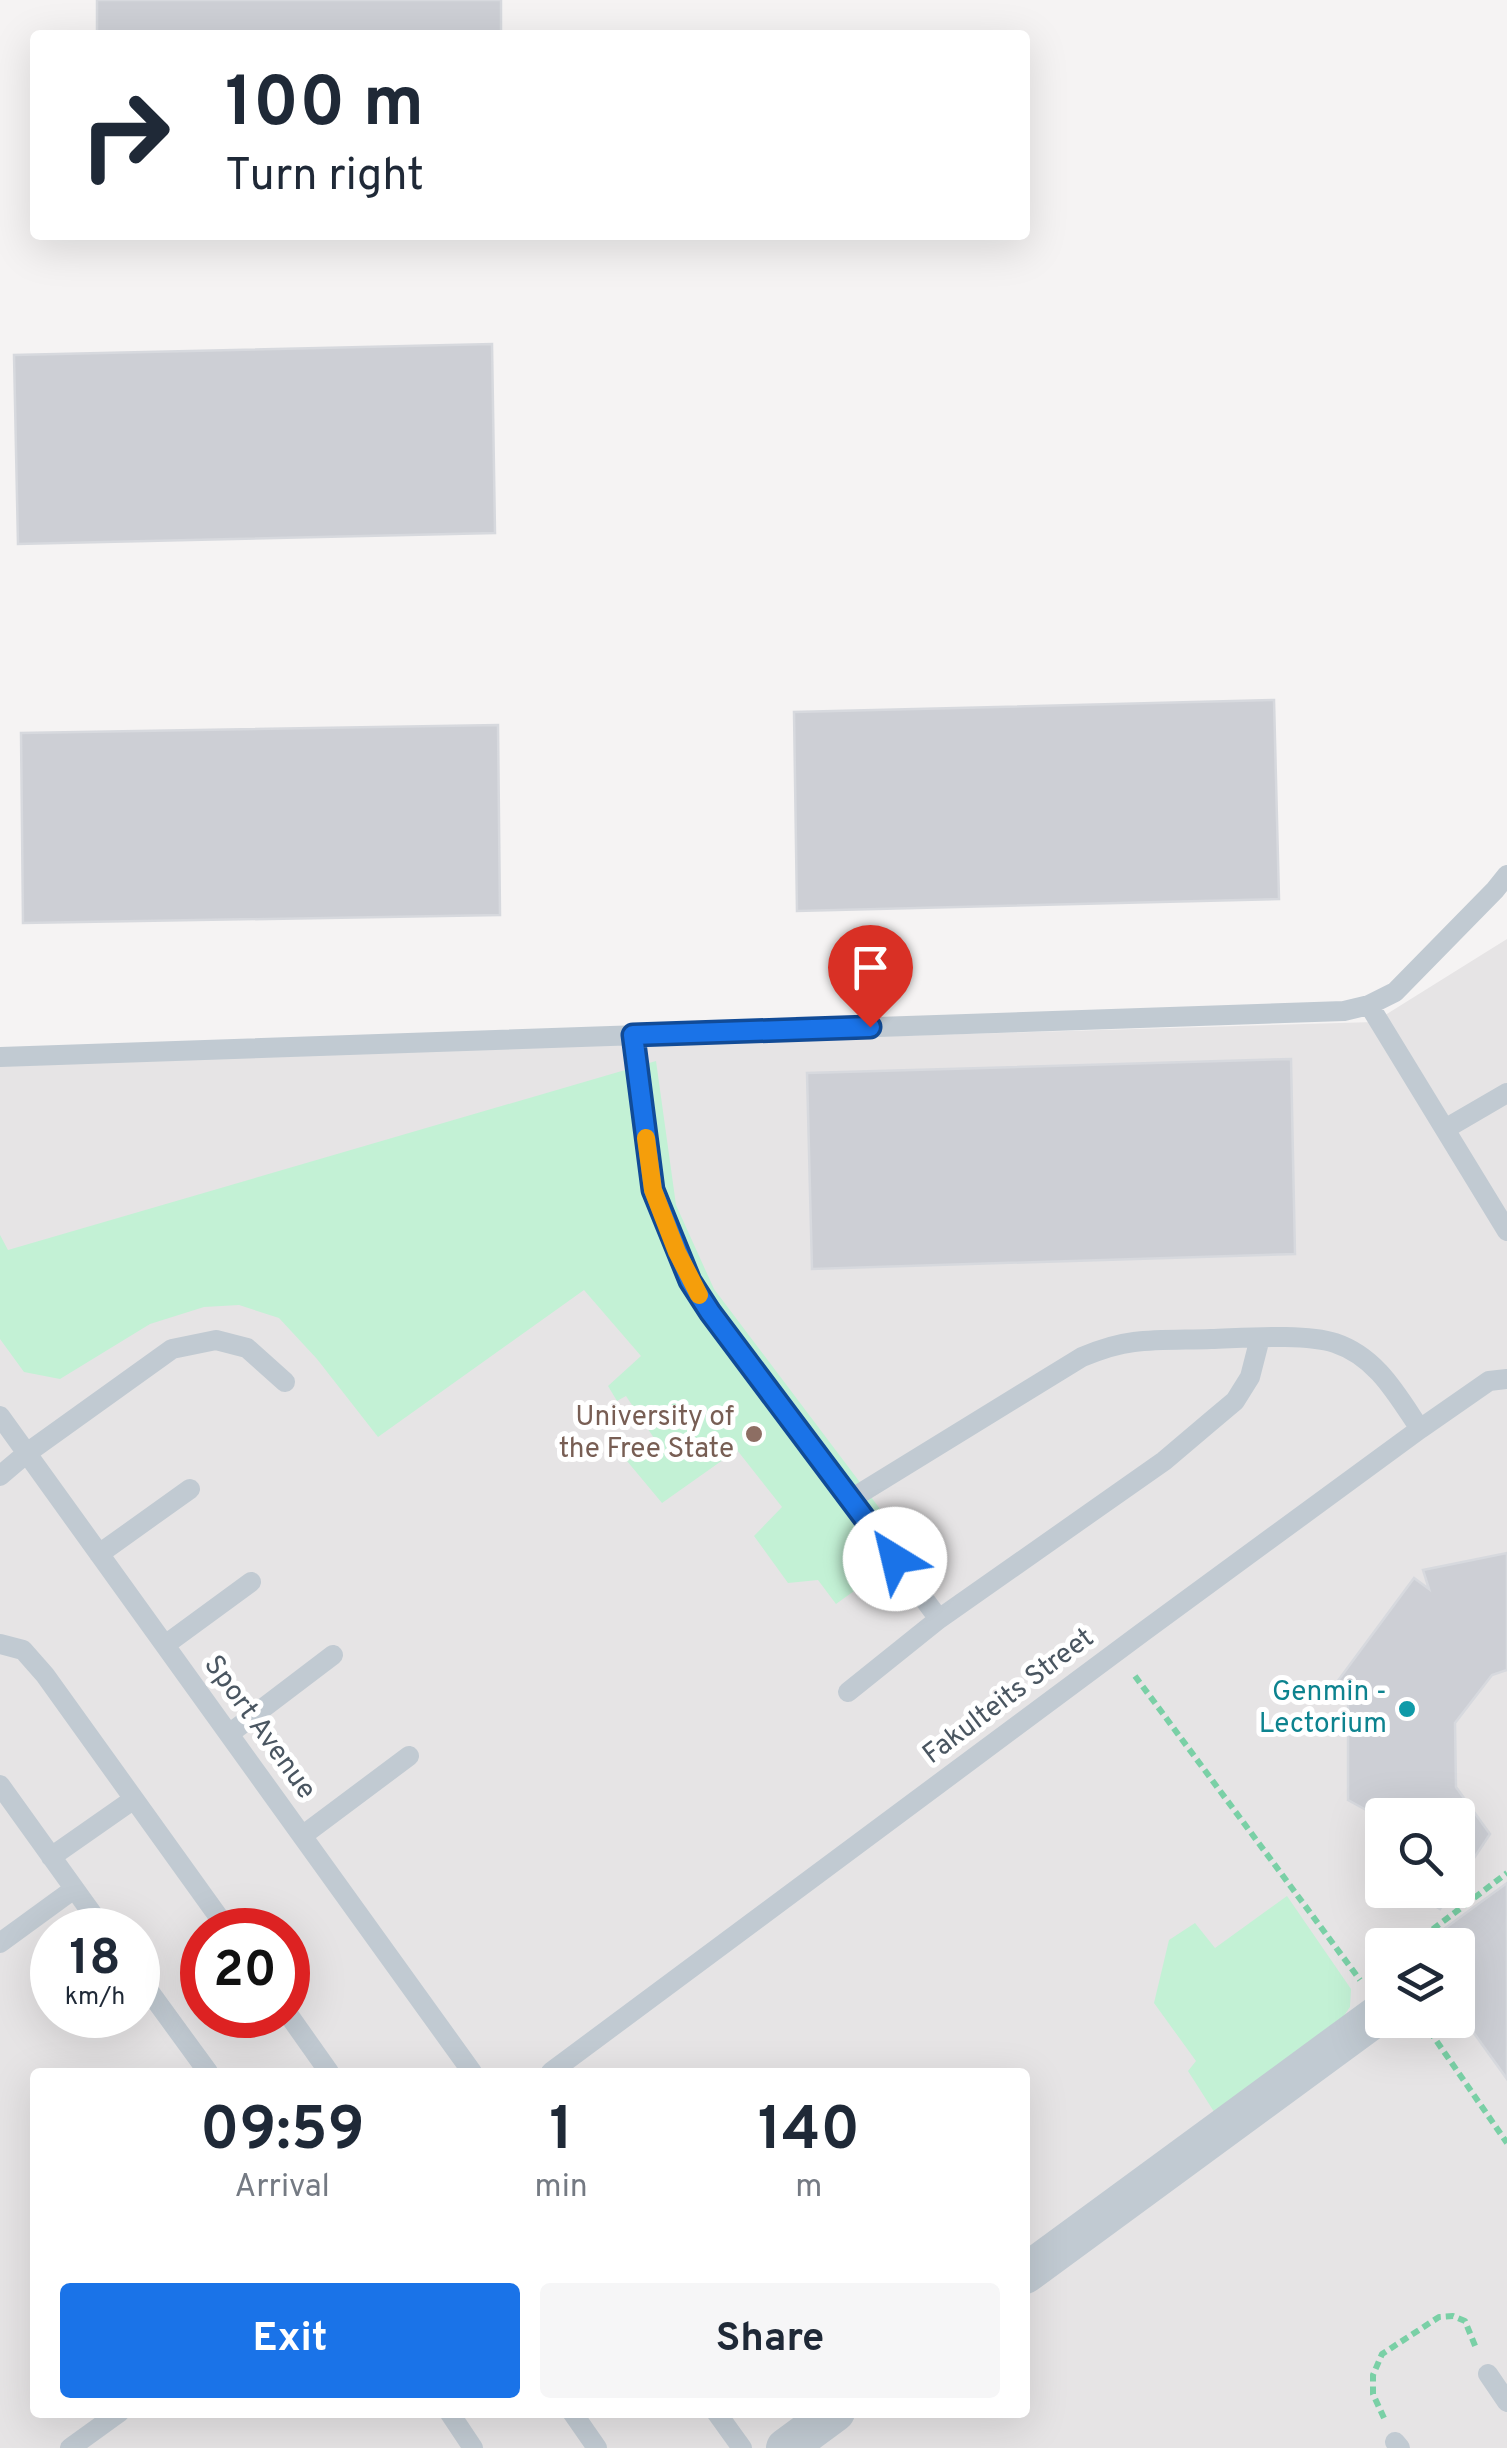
<!DOCTYPE html>
<html lang="en">
<head>
<meta charset="utf-8">
<style>
  :root { --surface:#fff; --page:#f6f6f7; --text:#1f2937; --muted:#747a83; --accent:#1a73e8 }
  body { margin:0; font-family:Overpass,sans-serif; background:var(--page); color:var(--text); height:100vh; display:flex; flex-direction:column; font-size:38px; white-space:nowrap }
  * { box-sizing:border-box; margin:0 }
  p { font-size:32px; color:var(--muted) }
  .icon { flex:none; width:55px; height:55px; fill:none; stroke:currentColor; stroke-width:2; stroke-linecap:round; stroke-linejoin:round }
  .map { position:relative; flex:1; overflow:hidden }
  .drawer { position:absolute; left:30px; top:2068px; width:1000px; height:350px; display:flex; flex-direction:column; background:var(--surface); border-radius:10px; box-shadow:0 10px 40px #0002 }
  .drawer>* { flex:none }
  .top-card { position:absolute; left:30px; top:30px; width:1000px; height:210px; border-radius:10px; box-shadow:0 10px 40px #0002; background:#fff; color:var(--text); overflow:hidden }
  .fabs { position:absolute; left:1365px; top:1798px; display:grid; gap:20px }
  .fabs a { display:grid; place-items:center; width:110px; height:110px; border-radius:10px; background:var(--surface); box-shadow:0 10px 40px #0002; font-size:50px }
  .speed { position:absolute; left:30px; top:1908px; display:flex; gap:20px; font-size:50px; font-weight:700; text-align:center }
  .speed>* { display:grid; place-content:center; width:130px; height:130px; border-radius:50%; background:var(--surface); box-shadow:0 10px 40px #0002; line-height:1 }
  .speed small { font-size:25px; font-weight:400 }
  .speed .limit { border:15px solid #d22; background:#fff; color:#111 }
  .pin { position:absolute; display:grid; place-items:center; width:85px; height:85px; color:#fff; margin:-102px -42px; border-radius:50% 50% 50% 0; rotate:-45deg; box-shadow:0 0 10px #0007 }
  .pin .icon { rotate:45deg }
  .me { position:absolute; width:110px; margin:-55px; rotate:324deg; stroke-linejoin:round; filter:drop-shadow(0 0 8px #0008) }
  .turn { display:flex; align-items:center; gap:35px; height:210px; padding:0 30px; font-size:45px }
  .turn .icon { width:130px; height:130px; stroke-width:2.5 }
  .turn b { display:block; font-size:70px; line-height:85px }
  .eta { display:flex; justify-content:space-evenly; align-items:center; height:170px; text-align:center }
  .eta b { font-size:60px; font-weight:700; line-height:70px }
  .primary-button { display:flex; gap:20px; margin-top:auto; padding:20px 30px }
  .primary-button a { flex:1; height:115px; border-radius:10px; background:var(--accent); color:#fff; font-size:40px; font-weight:700; line-height:115px; text-align:center }
  .primary-button a+a { background:var(--page); color:var(--text) }
  .map>svg:first-child { display:block }
  .education { fill:#e6e4e5; fill-rule:evenodd }
  .green { fill:#c3f1d5 }
  .building { fill:#cdcfd5; stroke:#d7d9de; stroke-width:2.5 }
  .lines { fill:none; stroke-linecap:round; stroke-linejoin:round }
  .path { stroke:#7ad0a6; stroke-width:6; stroke-dasharray:8 5; stroke-linecap:butt }
  .lane { stroke:#c1cad2; stroke-width:20 }
  .street { stroke:#c1cad2; stroke-width:40 }
  .route-casing { stroke:#114b97; stroke-width:25 }
  .route { stroke:#1a73e8; stroke-width:18 }
  .slow { stroke:#f59e0b; stroke-width:18 }
  .education-dot { fill:#8d6e63; stroke:#fff; stroke-width:4 }
  .culture-dot { fill:#0f9aa8; stroke:#fff; stroke-width:4 }
  .labels { text-anchor:middle; dominant-baseline:central; stroke-width:10; stroke-linejoin:round; paint-order:stroke }
  .education-label { font-size:28px; fill:#785e54; stroke:#fff; text-anchor:end }
  .culture-label { font-size:28px; fill:#0d838f; stroke:#fff; text-anchor:end }
  .street-label { font-size:28px; fill:#4a5661; stroke:#fff }
</style>
</head>
<body>
<div class="map">
<svg width="1507" height="2448" viewBox="0 0 1507 2448">
  <rect width="100%" height="100%" fill="#f5f3f3"/>
  <path class="education" d="M1507,939V2448H0V1053L655,1043L1374,1022ZM1382,1815H1458V1890H1382ZM52,1930H138V2015H52ZM202,1930H288V2015H202ZM1382,1945H1458V2020H1382ZM35,2072H1025V2412H35Z"/>
  <path class="green" d="M656,1061L676,1205L714,1289L911,1550L836,1604L818,1580L788,1583L754,1536L782,1507L737,1450L662,1503L627,1461L654,1438L626,1396L617,1401L608,1386L641,1356L584,1290L378,1437L317,1359L279,1318L239,1305L204,1307L150,1324L60,1379L24,1372L0,1339V1235L8,1250Z
    M1287,1896L1351,1989L1350,2007L1334,2030L1218,2118L1188,2071L1196,2061L1154,2003L1169,1940L1195,1923L1215,1948Z"/>
  <path class="building" d="M97,0H501V35H97Z
    M492,344L495,533L18,544L14,355Z
    M1274,700L1279,899L797,911L794,712Z
    M498,725L500,915L23,923L21,733Z
    M1291,1059L1295,1254L812,1269L807,1073Z
    M1507,1553V1670L1492,1675L1455,1723L1456,1787L1490,1834L1458,1882V1815H1382V1838L1371,1822L1368,1811L1348,1800V1695L1352,1690L1337,1682L1414,1578L1429,1589L1423,1570Z
    M1507,1883V2079L1458,2011V1945H1422Z
    M1420,1890H1452L1440,1909L1429,1902Z"/>
  <g class="lines">
    <path class="path" d="M1135,1676L1360,1980
      M1412,1945L1507,1873
      M1422,2020L1507,2143
      M1384,2418L1373,2394V2375L1382,2354L1439,2317L1453,2316L1465,2321L1476,2348"/>
    <path class="lane" d="M1369,1005L1507,1231
      M633,1035L653,1190L690,1281L709,1312L939,1619
      M0,1057L1344,1011L1369,1005L1395,992L1495,890L1507,875
      M1445,1129L1507,1093
      M0,1416L472,2072
      M0,1476L27,1453L172,1349L216,1340L247,1348L285,1382
      M851,1499L1082,1357C1099,1350 1116,1344 1134,1342C1159,1339 1186,1340 1211,1339C1244,1338 1305,1333 1335,1343C1377,1357 1397,1395 1420,1429
      M99,1554L190,1489
      M0,1644L23,1650L45,1675L228,1930
      M165,1645L251,1582
      M848,1692L939,1619L1164,1461L1210,1422L1235,1401L1250,1377L1260,1338
      M229,1734L333,1655
      M0,1785L104,1930
      M302,1836L409,1756
      M51,1857L134,1799
      M0,1943L74,1889
      M138,1976L208,2072
      M288,2014L329,2072
      M551,2072L1143,1632L1420,1429L1489,1381L1507,1379
      M1488,2374L1507,2402
      M449,2412L473,2448
      M572,2412L597,2448
      M716,2412L742,2448
      M1395,2442L1400,2448
      M70,2448L120,2412"/>
    <path class="street" d="M1025,2274L1382,2012
      M786,2448L835,2412"/>
  </g>
  <g class="lines">
    <defs>
      <path id="route" d="M870,1027L633,1035L653,1190L690,1281L710,1312L895,1559"/>
    </defs>
    <use href="#route" class="route-casing"/>
    <use href="#route" class="route"/>
    <path class="slow" d="M646,1138L653,1190L677,1252L699,1295"/>
  </g>
  <circle class="education-dot" cx="754" cy="1434" r="10"/>
  <circle class="culture-dot" cx="1407" cy="1709" r="10"/>
  <g class="labels">
    <g class="education-label">
      <text x="734" y="1418">University of<tspan x="734" dy="32">the Free State</tspan></text>
    </g>
    <g class="culture-label">
      <text x="1387" y="1693">Genmin -<tspan x="1387" dy="32">Lectorium</tspan></text>
    </g>
    <g class="street-label">
      <text transform="translate(1009 1697) rotate(-37)">Fakulteits Street</text>
      <text transform="translate(259 1728) rotate(54)">Sport Avenue</text>
    </g>
  </g>
</svg>
<div class="fabs">
<a><svg class="icon" aria-label="search" viewBox="0 0 24 24"><circle cx="10" cy="10" r="6"/><path d="M15 15l6 6"/></svg></a>
<a><svg class="icon" aria-label="layers" viewBox="0 0 24 24"><path d="M12 4l9 5-9 5-9-5zM3 14l9 5 9-5"/></svg></a>
</div>
<div class="speed"><div>18<small>km/h</small></div><div class="limit">20</div></div>
<div class="pin" style="left:870px;top:1027px;background:#d93025"><svg class="icon" aria-label="arrive" viewBox="0 0 24 24"><path d="M6 21V4h12l-3 4 3 4H6"/></svg></div>
<svg class="me" style="left:895px;top:1559px" viewBox="-20 -20 40 40"><circle r="19" fill="#fff"/><path d="M0-13L10 11 0 6-10 11z" fill="#1a73e8"/></svg>
<div class="top-card">
<div class="turn"><svg class="icon" aria-label="right" viewBox="0 0 24 24"><path d="M7 20v-9h11M14 6l5 5-5 5"/></svg><div><b>100 m</b>Turn right</div></div>
</div>
<section class="drawer">
<div class="eta">
<div><b>09:59</b><p>Arrival</p></div>
<div><b>1</b><p>min</p></div>
<div><b>140</b><p>m</p></div>
</div>
<div class="primary-button"><a>Exit</a><a>Share</a></div>
</section>
</div>
</body>
</html>
